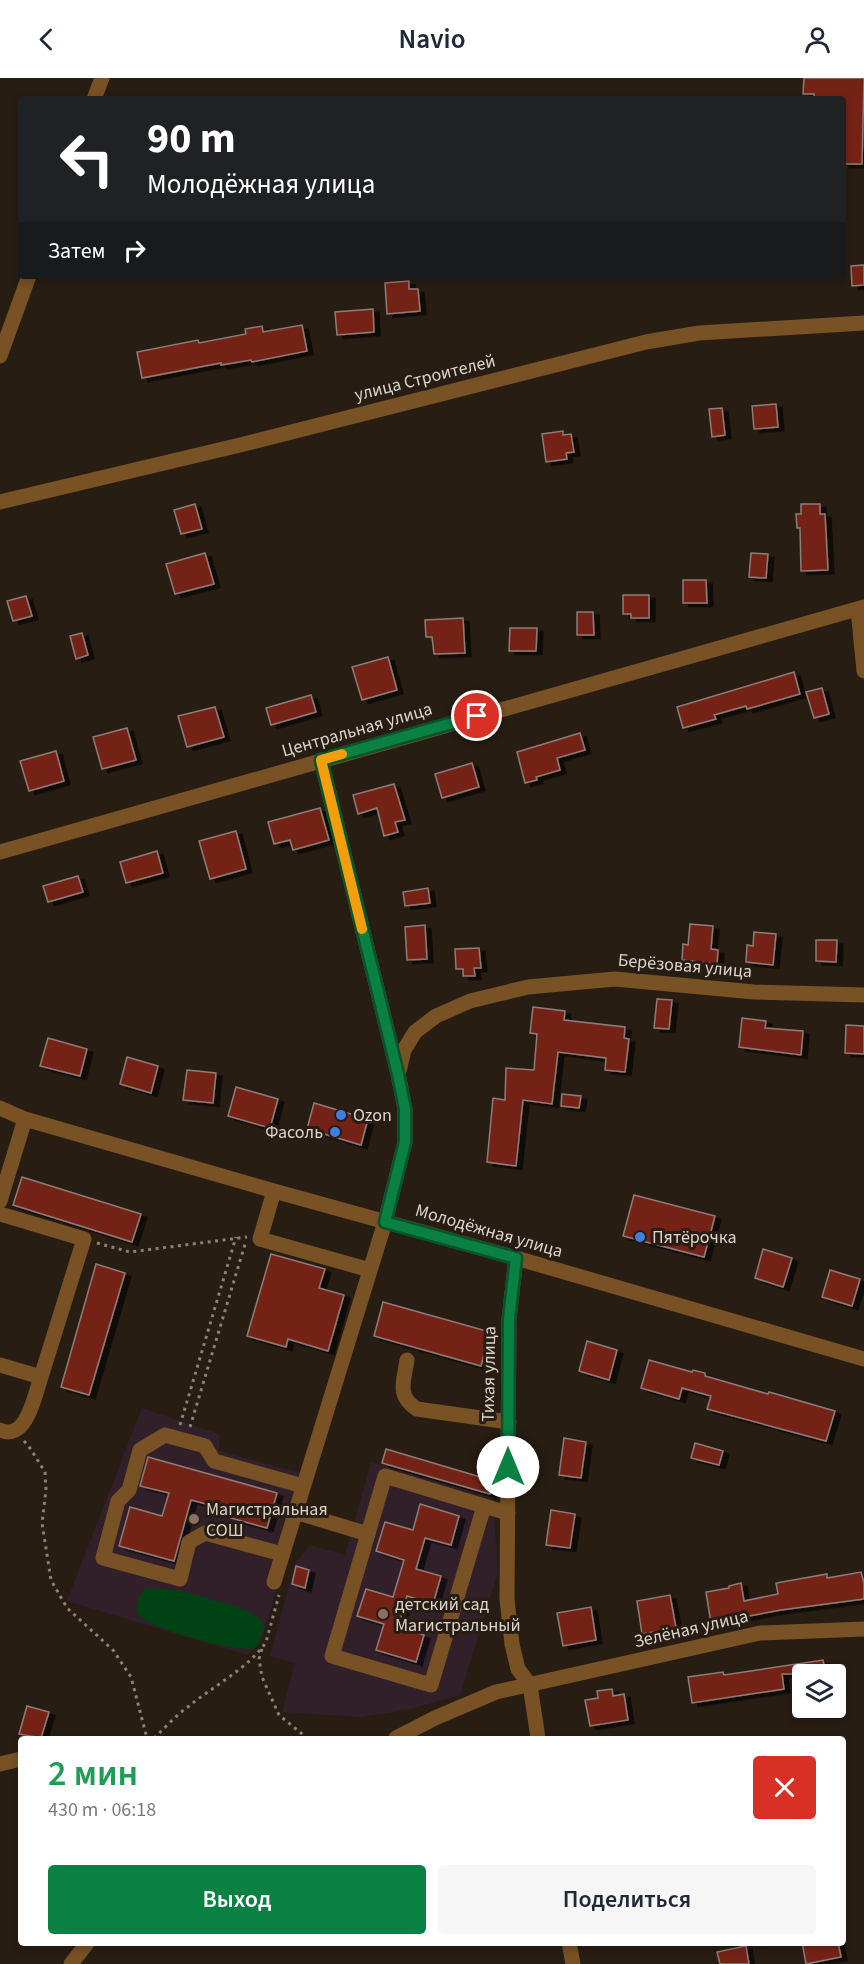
<!DOCTYPE html>
<html lang="ru">
<head>
<meta charset="utf-8">
<style>
  :root { --surface:#fff; --page:#f6f6f7; --text:#1f2937; --muted:#747a83; --accent:#0b8043 }
  body { margin:0; font-family:"Source Sans 3",sans-serif; background:var(--page); color:var(--text); height:100vh; display:flex; flex-direction:column; font-size:22px; white-space:nowrap }
  * { box-sizing:border-box; margin:0 }
  p { font-size:20px; color:var(--muted) }
  .icon { flex:none; width:33px; height:33px; fill:none; stroke:currentColor; stroke-width:2; stroke-linecap:round; stroke-linejoin:round }
  .map { position:relative; flex:1; overflow:hidden }
  .panel { position:absolute; left:18px; top:1658px; width:828px; height:210px; display:flex; flex-direction:column; background:var(--surface); border-radius:6px; box-shadow:0 3px 9px #0003 }
  .panel>* { flex:none }
  .banner { position:absolute; left:18px; top:18px; width:828px; height:183px; border-radius:6px; box-shadow:0 3px 9px #0003; background:#202124; color:#fff; overflow:hidden }
  .tools { position:absolute; left:792px; top:1586px; display:grid; gap:12px }
  .tools a { display:grid; place-items:center; width:54px; height:54px; border-radius:6px; background:var(--surface); box-shadow:0 3px 9px #0003; font-size:30px }
  .pin { position:absolute; display:grid; place-items:center; width:51px; height:51px; color:#fff; margin:-26px; border:3px solid #fff; border-radius:50%; box-shadow:0 2px 6px #0007 }
  .me { position:absolute; width:66px; margin:-33px; rotate:0deg; stroke-linejoin:round; filter:drop-shadow(0 0 4px #0008) }
  .turn { display:flex; align-items:center; gap:21px; height:126px; padding:0 30px; font-size:27px }
  .turn .icon { width:78px; height:78px; stroke-width:2.5 }
  .turn b { display:block; font-size:42px; line-height:51px }
  .then { display:flex; align-items:center; height:57px; padding:0 30px; background:#0003; gap:12px; font-size:22px }
  .round { display:grid; place-items:center; flex:none; width:63px; height:63px; border-radius:6px; background:var(--page) }
  .head { display:flex; align-items:center; justify-content:space-between; height:102px; padding:0 30px }
  h1 { font-size:36px; font-weight:600; line-height:45px; color:#1e9e55 }
  .action { display:flex; gap:12px; margin-top:auto; padding:12px 30px }
  .action a { flex:1; height:69px; border-radius:6px; background:var(--accent); color:#fff; font-size:24px; font-weight:600; line-height:69px; text-align:center }
  .action a+a { background:var(--page); color:var(--text) }
  header { display:flex; justify-content:space-between; align-items:center; height:78px; padding:0 30px; background:var(--surface); font-size:27px; font-weight:600 }
  .map>svg:first-child { display:block }
  .education { fill:#31202a }
  .garden { fill:#004214 }
  .building { fill:#752419; stroke:#8e7b77; stroke-width:1.5; filter:url(#shadow) }
  .lines { fill:none; stroke-linecap:round; stroke-linejoin:round }
  .path { stroke:#8a8179; stroke-width:3; stroke-dasharray:3 4.5; stroke-linecap:butt }
  .minor { stroke:#785125; stroke-width:15 }
  .route-casing { stroke:#07532c; stroke-width:15 }
  .route { stroke:#0b8043; stroke-width:10 }
  .slow { stroke:#f59e0b; stroke-width:10 }
  .shop-dot { fill:#3f7fe0; stroke:#281d13; stroke-width:2 }
  .education-dot { fill:#8d6e63; stroke:#281d13; stroke-width:2 }
  .labels { text-anchor:middle; dominant-baseline:central; stroke-width:6; stroke-linejoin:round; paint-order:stroke }
  .street-label { font-size:18px; fill:#dbd4cd; stroke:#281d13 }
  .poi-label { font-size:18px; fill:#dbd4cd; stroke:#281d13; text-anchor:start }
</style>
</head>
<body>
<header><svg class="icon" aria-label="back" viewBox="0 0 24 24"><path d="M15 5l-7 7 7 7"/></svg>Navio<svg class="icon" aria-label="person" viewBox="0 0 24 24"><circle cx="12" cy="8" r="4"/><path d="M4 21q1-7 8-7t8 7"/></svg></header>
<div class="map">
<svg width="864" height="1886" viewBox="0 0 864 1886">
  <defs>
    <filter id="shadow"><feDropShadow dx="6" dy="3.5" stdDeviation="0" flood-color="#0009"/></filter>
  </defs>
  <rect width="100%" height="100%" fill="#281d13"/>
  <path class="education" d="M142,1330L219,1356V1373L302,1395L267,1510L276,1513L261,1565L247,1577L67,1523Z
    M371,1384L493,1420L498,1495L460,1617L407,1632L361,1639L282,1634L295,1585L270,1578L295,1486L310,1467L345,1477Z"/>
  <path class="garden" d="M147,1510C174,1509 202,1518 228,1526C238,1530 264,1536 264,1551C264,1554 262,1556 261,1559C260,1564 258,1568 253,1570C237,1575 151,1551 140,1538C132,1529 139,1516 147,1510Z"/>
  <path class="building" d="M804,0H864L862,86H843V21H814V16H803Z
    M864,187V207L852,208L851,188Z
    M409,203V211H418L420,233L387,236L385,205Z
    M373,231L374,254L337,257L335,234Z
    M302,247L307,273L252,284L251,282L221,287V285L142,300L137,274L198,262L199,265L246,256L245,251L262,248L263,254Z
    M776,326L778,349L754,351L752,328Z
    M722,330L725,357L712,359L709,331Z
    M563,353V357L571,356L574,374L566,375L567,381L546,384L542,356Z
    M195,426L202,451L181,456L174,432Z
    M801,426H820V436H825L828,492L801,493L800,450H797L796,436H801Z
    M205,475L214,506L175,516L166,486Z
    M751,475L768,476L766,500L749,499Z
    M683,502H706L707,525H683Z
    M623,517H649V540H631V536H623Z
    M26,518L32,538L13,543L7,523Z
    M577,534H593L594,557H577Z
    M463,540L465,575L434,576L432,559H426L425,542Z
    M510,550H537L536,573H509Z
    M82,555L88,577L76,581L70,558Z
    M388,579L397,612L362,622L352,589Z
    M794,594L800,616L747,631L746,628L714,637L716,641L683,650L677,629Z
    M822,610L829,636L814,640L806,614Z
    M311,617L316,634L271,647L266,630Z
    M215,629L224,659L187,669L178,638Z
    M127,650L136,682L102,691L93,659Z
    M580,655L585,672L557,680L560,692L536,699L537,702L525,705L517,674Z
    M56,673L64,703L29,713L20,683Z
    M472,685L479,709L442,720L435,696Z
    M394,706L405,742L395,744L398,754L384,758L377,730L358,736L353,717Z
    M320,730L329,762L293,772L290,762L274,766L268,744Z
    M236,753L246,791L210,801L199,763Z
    M157,773L163,795L126,805L120,784Z
    M78,798L83,814L48,824L43,808Z
    M428,810L430,825L405,828L403,814Z
    M690,846L713,848L711,871L718,872L717,886L682,882L683,866L688,867Z
    M425,847L427,881L407,882L405,849Z
    M754,854L776,856L773,887L746,884L747,867L753,868Z
    M816,862H837L836,884L816,883Z
    M479,870L481,890H474L475,898H463V891H456L455,871Z
    M657,921L672,922L669,951L654,950Z
    M533,929L565,933L564,942L625,949L624,960L629,961L625,994L605,992L606,980L558,974L552,1026L523,1022L516,1088L487,1084L493,1020L505,1022L506,990L534,992L537,956L530,955Z
    M742,940L766,943L765,950L803,953L801,977L739,969Z
    M846,947L864,948V976L845,975Z
    M48,960L87,971L80,998L40,988Z
    M127,979L158,988L151,1015L120,1006Z
    M187,992L216,995L213,1025L183,1022Z
    M236,1009L278,1021L270,1050L228,1038Z
    M562,1016L581,1018L579,1030L561,1028Z
    M314,1025L368,1041L361,1067L307,1051Z
    M22,1099L141,1136L132,1164L13,1127Z
    M634,1117L715,1138L704,1179L623,1158Z
    M763,1171L792,1180L783,1209L755,1200Z
    M271,1176L325,1191L319,1210L344,1217L328,1273L288,1261L286,1269L247,1258Z
    M96,1186L125,1195L89,1317L61,1309Z
    M830,1192L860,1201L852,1228L822,1219Z
    M383,1224L490,1254L481,1288L374,1258Z
    M587,1263L617,1272L609,1302L579,1293Z
    M649,1282L692,1294L693,1292L705,1295V1298L768,1316L769,1314L835,1333L826,1363L707,1331L711,1318L682,1310L679,1321L641,1310Z
    M564,1360L586,1364L581,1400L559,1397Z
    M695,1365L723,1373L719,1387L691,1380Z
    M386,1371L494,1403L490,1416L382,1385Z
    M148,1379L277,1415L267,1450L231,1440L233,1433L191,1422L174,1483L119,1468L130,1429L162,1438L169,1415L140,1408Z
    M420,1426L459,1438L451,1467L425,1460L416,1491L441,1498L433,1526L407,1518L398,1549L424,1557L416,1584L376,1572L384,1546L357,1538L366,1511L393,1519L404,1482L376,1473L385,1444L413,1452Z
    M551,1432L575,1436L570,1470L546,1467Z
    M296,1488L309,1492L305,1510L292,1506Z
    M861,1494L864,1505V1521L781,1532L711,1545L706,1514L729,1510V1508L741,1505L744,1523L778,1516L776,1505L827,1496V1500Z
    M670,1517L676,1550L642,1556L637,1523Z
    M591,1529L596,1562L563,1568L557,1535Z
    M823,1582L826,1596H782L784,1611L692,1625L688,1599L723,1594L724,1597Z
    M612,1611L613,1618L624,1616L628,1642L590,1648L585,1622L598,1620L597,1613Z
    M27,1628L49,1634L41,1660L19,1656Z
    M802,1864H838L841,1879L806,1886Z
    M746,1868L749,1886H720L717,1874Z"/>
  <g class="lines">
    <path class="path" d="M97,1165L130,1174L247,1159
      M180,1347L236,1159
      M190,1349L246,1163
      M24,1363L30,1370L45,1394L46,1412L42,1445L51,1502L67,1530L113,1572L131,1599L147,1660
      M262,1571L259,1581L262,1599L279,1637L307,1660
      M154,1660C165,1650 176,1637 189,1628C212,1609 250,1589 266,1564L279,1517"/>
    <path class="minor" d="M94,21L102,0
      M0,278L29,198
      M0,424L240,367L646,264L699,255L864,245
      M858,531L864,593
      M0,774L864,529
      M399,993L404,972L415,954L436,938L470,923L528,909L615,901L754,914L864,917
      M0,1030L25,1041L274,1113L516,1180L864,1281
      M274,1113L260,1161L370,1192
      M0,1123L25,1041
      M0,1136L84,1161L41,1299L0,1287
      M516,1180L509,1241L507,1521L512,1566L518,1591L530,1607L538,1660
      M407,1282C404,1303 396,1318 417,1331L509,1344
      M0,1352C27,1364 35,1316 41,1299
      M484,1428L431,1607L332,1578L385,1398L484,1428L508,1435
      M295,1434L368,1456
      M282,1476L205,1455L189,1464L180,1501L103,1480L118,1423L129,1412L140,1372L165,1357L205,1368L214,1383L303,1408
      M274,1504L385,1144L405,1064V1031L398,996L321,682
      M396,1660L435,1640L496,1614L760,1555L864,1551
      M0,1686L21,1681
      M569,1864L573,1886
      M71,1886L88,1864"/>
  </g>
  <g class="lines">
    <defs>
      <path id="route" d="M477,638L321,682L398,996L405,1031V1064L385,1144L516,1180L509,1241L508,1389"/>
    </defs>
    <use href="#route" class="route-casing"/>
    <use href="#route" class="route"/>
    <path class="slow" d="M342,676L321,682L362,851"/>
  </g>
  <g class="shop-dot">
    <circle cx="341" cy="1037" r="6"/>
    <circle cx="335" cy="1054" r="6"/>
    <circle cx="640" cy="1159" r="6"/>
  </g>
  <g class="education-dot">
    <circle cx="194" cy="1441" r="6"/>
    <circle cx="383" cy="1536" r="6"/>
  </g>
  <g class="labels">
    <g class="street-label">
      <text transform="translate(425 300) rotate(-14)">улица Строителей</text>
      <text transform="translate(357 652) rotate(-16)">Центральная улица</text>
      <text transform="translate(685 888) rotate(5)">Берёзовая улица</text>
      <text transform="translate(489 1153) rotate(16)">Молодёжная улица</text>
      <text transform="translate(489 1296) rotate(-89)">Тихая улица</text>
      <text transform="translate(691 1551) rotate(-13)">Зелёная улица</text>
    </g>
    <g class="poi-label">
      <text x="353" y="1037">Ozon</text>
      <text x="323" y="1054" text-anchor="end">Фасоль</text>
      <text x="652" y="1159">Пятёрочка</text>
      <text x="206" y="1431">Магистральная<tspan x="206" dy="21">СОШ</tspan></text>
      <text x="395" y="1526">детский сад<tspan x="395" dy="21">Магистральный</tspan></text>
    </g>
  </g>
</svg>
<div class="tools">
<a><svg class="icon" aria-label="layers" viewBox="0 0 24 24"><path d="M12 4l9 5-9 5-9-5zM3 14l9 5 9-5"/></svg></a>
</div>
<div class="pin" style="left:477px;top:638px;background:#d93025"><svg class="icon" aria-label="arrive" viewBox="0 0 24 24"><path d="M6 21V4h12l-3 4 3 4H6"/></svg></div>
<svg class="me" style="left:508px;top:1389px" viewBox="-20 -20 40 40"><circle r="19" fill="#fff"/><path d="M0-13L10 11 0 6-10 11z" fill="#0b8043"/></svg>
<div class="banner">
<div class="turn"><svg class="icon" aria-label="left" viewBox="0 0 24 24"><path d="M17 20v-9H6M10 6l-5 5 5 5"/></svg><div><b>90 m</b>Молодёжная улица</div></div>
<div class="then">Затем<svg class="icon" aria-label="right" viewBox="0 0 24 24"><path d="M7 20v-9h11M14 6l5 5-5 5"/></svg></div>
</div>
<section class="panel">
<div class="head"><div><h1>2 мин</h1><p>430 m · 06:18</p></div><a class="round" style="background:#d93025;color:#fff"><svg class="icon" aria-label="close" viewBox="0 0 24 24"><path d="M6 6l12 12M18 6L6 18"/></svg></a></div>
<div class="action"><a>Выход</a><a>Поделиться</a></div>
</section>
</div>
</body>
</html>
